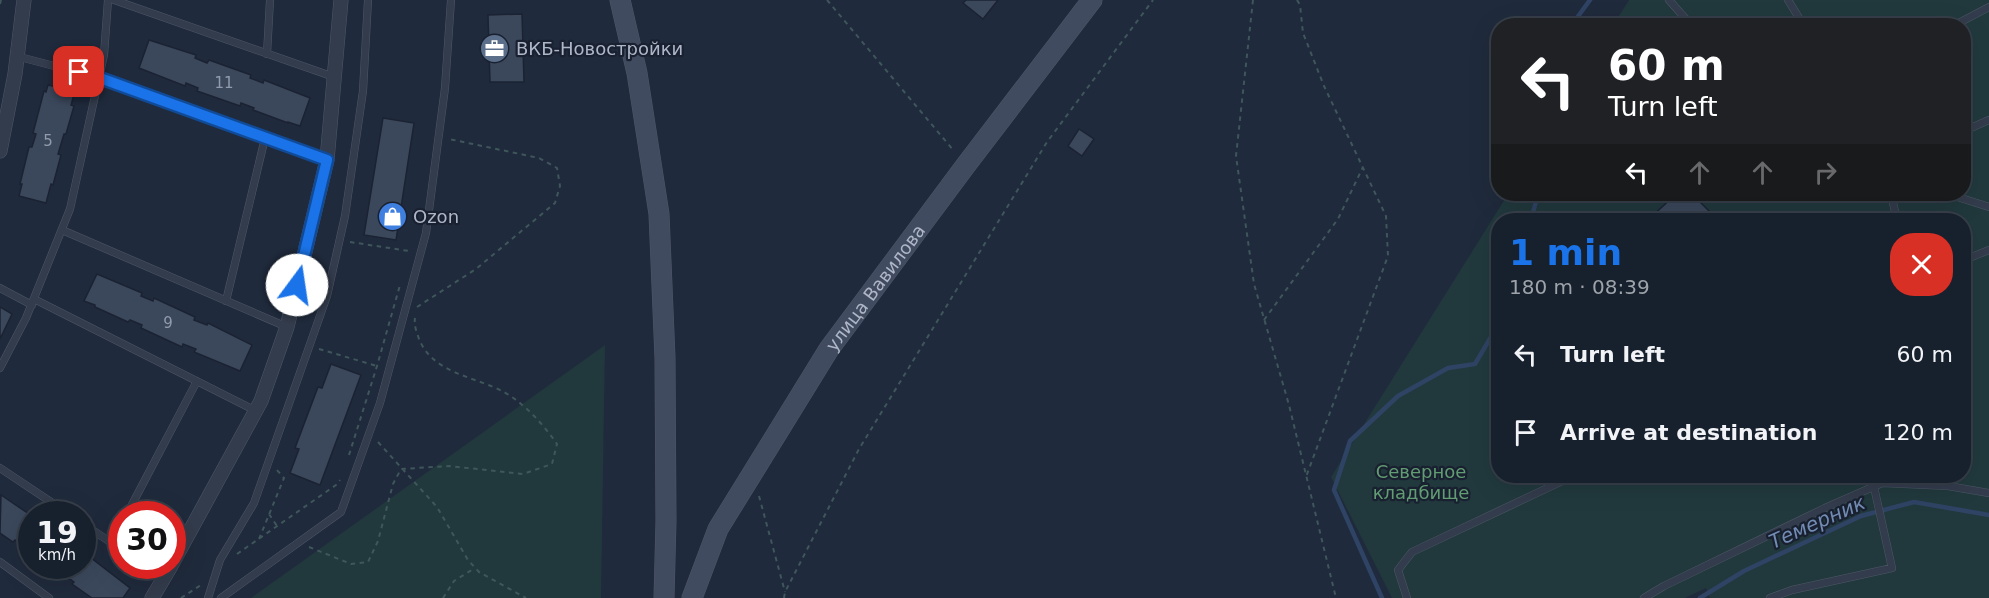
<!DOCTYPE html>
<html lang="en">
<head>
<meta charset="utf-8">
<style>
  :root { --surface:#17202d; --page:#202835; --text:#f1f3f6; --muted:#9ea3aa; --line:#363e49; --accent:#1a73e8 }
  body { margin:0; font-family:"DejaVu Sans",sans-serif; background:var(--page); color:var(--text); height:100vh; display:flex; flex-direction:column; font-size:22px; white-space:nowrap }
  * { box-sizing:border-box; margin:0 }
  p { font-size:20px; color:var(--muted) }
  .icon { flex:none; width:33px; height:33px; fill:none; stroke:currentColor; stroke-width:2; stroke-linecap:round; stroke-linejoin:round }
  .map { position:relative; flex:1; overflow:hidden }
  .panel { position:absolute; left:1491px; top:213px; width:480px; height:270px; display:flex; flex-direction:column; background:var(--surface); border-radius:24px; box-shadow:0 6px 24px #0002,0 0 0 2px var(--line) }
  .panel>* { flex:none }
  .guide { position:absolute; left:1491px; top:18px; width:480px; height:183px; border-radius:24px; box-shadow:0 6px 24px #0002,0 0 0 2px var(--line); background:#202124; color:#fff; overflow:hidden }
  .speed { position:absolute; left:18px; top:501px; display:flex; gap:12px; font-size:30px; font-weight:700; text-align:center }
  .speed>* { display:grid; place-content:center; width:78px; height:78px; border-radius:50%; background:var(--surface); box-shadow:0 6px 24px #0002,0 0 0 2px var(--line); line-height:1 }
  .speed small { font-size:15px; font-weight:400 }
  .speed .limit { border:9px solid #d22; background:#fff; color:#111 }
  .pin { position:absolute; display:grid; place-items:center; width:51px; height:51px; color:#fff; margin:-26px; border-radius:12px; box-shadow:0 3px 9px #0006 }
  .me { position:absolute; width:66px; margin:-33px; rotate:14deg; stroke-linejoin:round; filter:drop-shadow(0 0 4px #0008) }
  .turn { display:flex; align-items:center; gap:21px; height:126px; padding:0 18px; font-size:27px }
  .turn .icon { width:78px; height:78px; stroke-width:2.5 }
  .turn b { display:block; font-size:42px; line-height:51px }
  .lanes { display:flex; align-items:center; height:57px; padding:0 18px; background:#0003; justify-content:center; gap:30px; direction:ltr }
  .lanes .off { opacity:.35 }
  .round { display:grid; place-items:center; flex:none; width:63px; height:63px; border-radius:24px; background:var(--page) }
  .summary { display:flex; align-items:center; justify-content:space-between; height:102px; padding:0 18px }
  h1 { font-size:36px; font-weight:800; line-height:45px; color:var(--accent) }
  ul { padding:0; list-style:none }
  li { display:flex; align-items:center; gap:18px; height:78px; padding:0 18px }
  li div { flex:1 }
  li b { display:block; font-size:22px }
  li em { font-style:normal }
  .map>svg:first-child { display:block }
  .green { fill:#21393d; fill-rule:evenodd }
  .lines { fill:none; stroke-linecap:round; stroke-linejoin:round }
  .stream { stroke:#2f4364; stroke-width:4.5 }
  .building { fill:#3b485c; stroke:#1b2333; stroke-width:1.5 }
  .lane-casing { stroke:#4e5767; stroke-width:8 }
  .street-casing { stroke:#4e5767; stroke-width:15 }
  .secondary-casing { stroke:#4e5767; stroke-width:21 }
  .path { stroke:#3f565a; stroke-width:2; stroke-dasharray:4.5 4.5; stroke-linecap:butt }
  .lane { stroke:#333c4c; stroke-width:7 }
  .street { stroke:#333c4c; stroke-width:14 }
  .secondary { stroke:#414b60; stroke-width:20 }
  .route-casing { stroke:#114b97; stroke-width:15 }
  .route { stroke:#1a73e8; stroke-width:10 }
  .labels { text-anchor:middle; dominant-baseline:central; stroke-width:4.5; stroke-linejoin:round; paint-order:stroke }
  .number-label { font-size:15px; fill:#919bad }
  .poi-label { font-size:18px; fill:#aeb7c8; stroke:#192131; text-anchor:start }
  .street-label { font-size:18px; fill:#aeb7c8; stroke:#192131 }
  .park-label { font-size:18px; fill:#629c72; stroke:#192131 }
  .water-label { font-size:20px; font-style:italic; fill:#738cb4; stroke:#192131 }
</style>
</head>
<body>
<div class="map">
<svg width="1989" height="598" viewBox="0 0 1989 598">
  <rect width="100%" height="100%" fill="#1f2a3c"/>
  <path class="green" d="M1629,0H1989V598H1710L1706,588L1685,598H1392L1331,477L1508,194H1964V26L1613,25ZM1498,220H1964V476H1498Z
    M605,345L601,598H251Z"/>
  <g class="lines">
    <path class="stream" d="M1571,26L1590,0
      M1531,220L1538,194
      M1382,598L1334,490L1350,441L1398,396L1448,368L1475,364L1498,325
      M1700,598L1744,571L1861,516L1914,502L1989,515"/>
  </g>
  <path class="building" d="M966,0H998L983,19L963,3Z
    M522,14L524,82H490L488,15Z
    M149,40L196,55L195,58L207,63L209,60L251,75L250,78L263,83L264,80L310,98L300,126L288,122V123L253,110L254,108L241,103L240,106L197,91L198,88L186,83L185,86L139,68Z
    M48,85L75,91L71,105L74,106L66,134H64L58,154L61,155L53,185L51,184L46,203L19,196L22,184H20L29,147H32L36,134L33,133L44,91L46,92Z
    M383,118L414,123L396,240L364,235Z
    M1079,129L1094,139L1082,156L1068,146Z
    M1676,194H1692L1718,220H1648Z
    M97,274L142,293L141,296L153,301L154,298L195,317L194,320L207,325L208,323L252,345L240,371L194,352L196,349L183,344L182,347L141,328L142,325L130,320L128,322L95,307V305L84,301Z
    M0,307L12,314L0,339Z
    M331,364L361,375L320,485L290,473L299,449L295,448L318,387L322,388Z
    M1,495L32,516L30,518L32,520V556L24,550L26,548L15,540L13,542L0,533Z
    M82,555L89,560L91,558L130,588L123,598H92L72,584L74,582L63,574L61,576L46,566H82Z"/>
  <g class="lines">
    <defs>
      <path id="lane" d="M114,0L334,77
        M1669,0L1692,26
        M1788,0L1804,26
        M1953,26L1989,7
        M267,54L270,0
        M16,56L100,78L327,160
        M1964,131L1989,120
        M1891,194L1897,220
        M1948,194L1989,207
        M62,230L287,327
        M1964,260L1989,250
        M0,288L32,305
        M34,299L256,411
        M226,301L265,138
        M0,368L26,318L70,209L104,55L108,0
        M0,468L69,514
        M127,514L197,381
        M82,523L122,550
        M112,543L122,525
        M0,562L49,598
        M145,566L164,578
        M208,598L220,560L254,503L327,296L345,216L363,91L368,0
        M221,598L341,512L380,403L426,233L445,88L451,0
        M1407,598L1398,570L1412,552L1573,476
        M1644,598L1664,586L1825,508L1882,483L1948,486L1989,493
        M1770,598L1792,590L1892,568L1874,487"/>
      <path id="street" d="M0,151L15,74L24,0
        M172,564L261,401L287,327L327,160L341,0
        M152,598L171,566"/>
      <g id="secondary">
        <path d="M620,0L637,73L659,214L665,358L666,521L664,598"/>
        <path id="s1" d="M692,598L718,529L829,349L966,165L1092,0"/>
      </g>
    </defs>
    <use href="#lane" class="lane-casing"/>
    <use href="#street" class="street-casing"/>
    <use href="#secondary" class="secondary-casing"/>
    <path class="path" d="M827,0L954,151
      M1253,0L1236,156L1254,284L1289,405L1336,598
      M1297,0L1300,5L1303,33L1324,86L1386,216L1388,256L1306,477
      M0,4L1,0
      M350,242L409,251
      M417,307L476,269L555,203L560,186L557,168L539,158L449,139
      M1264,320L1338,219L1363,167
      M319,349L377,366
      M378,442L437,507L468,560L479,572L526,598
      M349,455L377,366L400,285
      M759,496L785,592
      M269,514L277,526
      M259,539L284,478L276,469
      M309,547L351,564L368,562L378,541L393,484L401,469L449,466L523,474L552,464L557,444C543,424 526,405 504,392C474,376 430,373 418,336C416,330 414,325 415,318
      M237,554L336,485L340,480
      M181,598L201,585
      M443,598L454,581L475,568
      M784,598L785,592L859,449L1047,142L1153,0"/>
    <use href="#lane" class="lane"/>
    <use href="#street" class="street"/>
    <use href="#secondary" class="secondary"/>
  </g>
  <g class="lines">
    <defs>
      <path id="route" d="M79,72L100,78L327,160L297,285"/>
    </defs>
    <use href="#route" class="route-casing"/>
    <use href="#route" class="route"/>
  </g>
  <defs>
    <symbol id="office-disc" viewBox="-11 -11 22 22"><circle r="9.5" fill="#5c6f8a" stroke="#192131"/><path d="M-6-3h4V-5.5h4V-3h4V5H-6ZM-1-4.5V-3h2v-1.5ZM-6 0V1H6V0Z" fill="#fff"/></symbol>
    <symbol id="shop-disc" viewBox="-11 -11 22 22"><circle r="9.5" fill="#3f7fe0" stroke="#192131"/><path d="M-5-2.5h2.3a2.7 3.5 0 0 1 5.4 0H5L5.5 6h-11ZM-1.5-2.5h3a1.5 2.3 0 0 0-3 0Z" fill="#fff"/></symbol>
  </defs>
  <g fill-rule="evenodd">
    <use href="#office-disc" x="478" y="32" width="33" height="33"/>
    <use href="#shop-disc" x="376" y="200" width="33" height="33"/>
  </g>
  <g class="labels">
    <g class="number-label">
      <text x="224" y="83">11</text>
      <text x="48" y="141">5</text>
      <text x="168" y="323">9</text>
    </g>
    <g class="poi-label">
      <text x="516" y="48">ВКБ-Новостройки</text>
      <text x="413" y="216">Ozon</text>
    </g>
    <g class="street-label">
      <text stroke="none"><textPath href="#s1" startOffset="362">улица Вавилова</textPath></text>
    </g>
    <g class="park-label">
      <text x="1421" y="471">Северное<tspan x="1421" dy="21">кладбище</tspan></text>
    </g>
    <g class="water-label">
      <text transform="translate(1817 522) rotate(-24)">Темерник</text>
    </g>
  </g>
</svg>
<div class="speed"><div>19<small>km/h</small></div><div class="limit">30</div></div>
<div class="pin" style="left:79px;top:72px;background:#d93025"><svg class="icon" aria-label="arrive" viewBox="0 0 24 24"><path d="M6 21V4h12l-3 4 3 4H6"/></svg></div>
<svg class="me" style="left:297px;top:285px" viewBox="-20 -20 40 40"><circle r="19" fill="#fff"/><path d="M0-13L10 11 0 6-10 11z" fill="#1a73e8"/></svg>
<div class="guide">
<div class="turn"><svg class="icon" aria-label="left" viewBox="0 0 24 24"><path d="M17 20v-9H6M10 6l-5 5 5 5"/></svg><div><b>60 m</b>Turn left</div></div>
<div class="lanes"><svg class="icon" aria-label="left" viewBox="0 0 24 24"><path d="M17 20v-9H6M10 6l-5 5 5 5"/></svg><svg class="icon off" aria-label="ahead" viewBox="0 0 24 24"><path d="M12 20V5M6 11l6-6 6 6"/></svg><svg class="icon off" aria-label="ahead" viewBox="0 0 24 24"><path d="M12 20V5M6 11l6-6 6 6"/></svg><svg class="icon off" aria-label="right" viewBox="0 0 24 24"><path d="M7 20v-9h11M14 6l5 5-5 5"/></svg></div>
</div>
<section class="panel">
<div class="summary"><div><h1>1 min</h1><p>180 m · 08:39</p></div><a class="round" style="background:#d93025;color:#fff"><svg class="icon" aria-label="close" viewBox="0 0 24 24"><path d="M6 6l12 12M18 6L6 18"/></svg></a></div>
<ul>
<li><svg class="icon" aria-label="left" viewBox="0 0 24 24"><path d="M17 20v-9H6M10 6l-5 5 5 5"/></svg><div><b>Turn left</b></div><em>60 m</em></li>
<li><svg class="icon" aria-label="arrive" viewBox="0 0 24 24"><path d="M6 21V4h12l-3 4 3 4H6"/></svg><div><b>Arrive at destination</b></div><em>120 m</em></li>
</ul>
</section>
</div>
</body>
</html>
